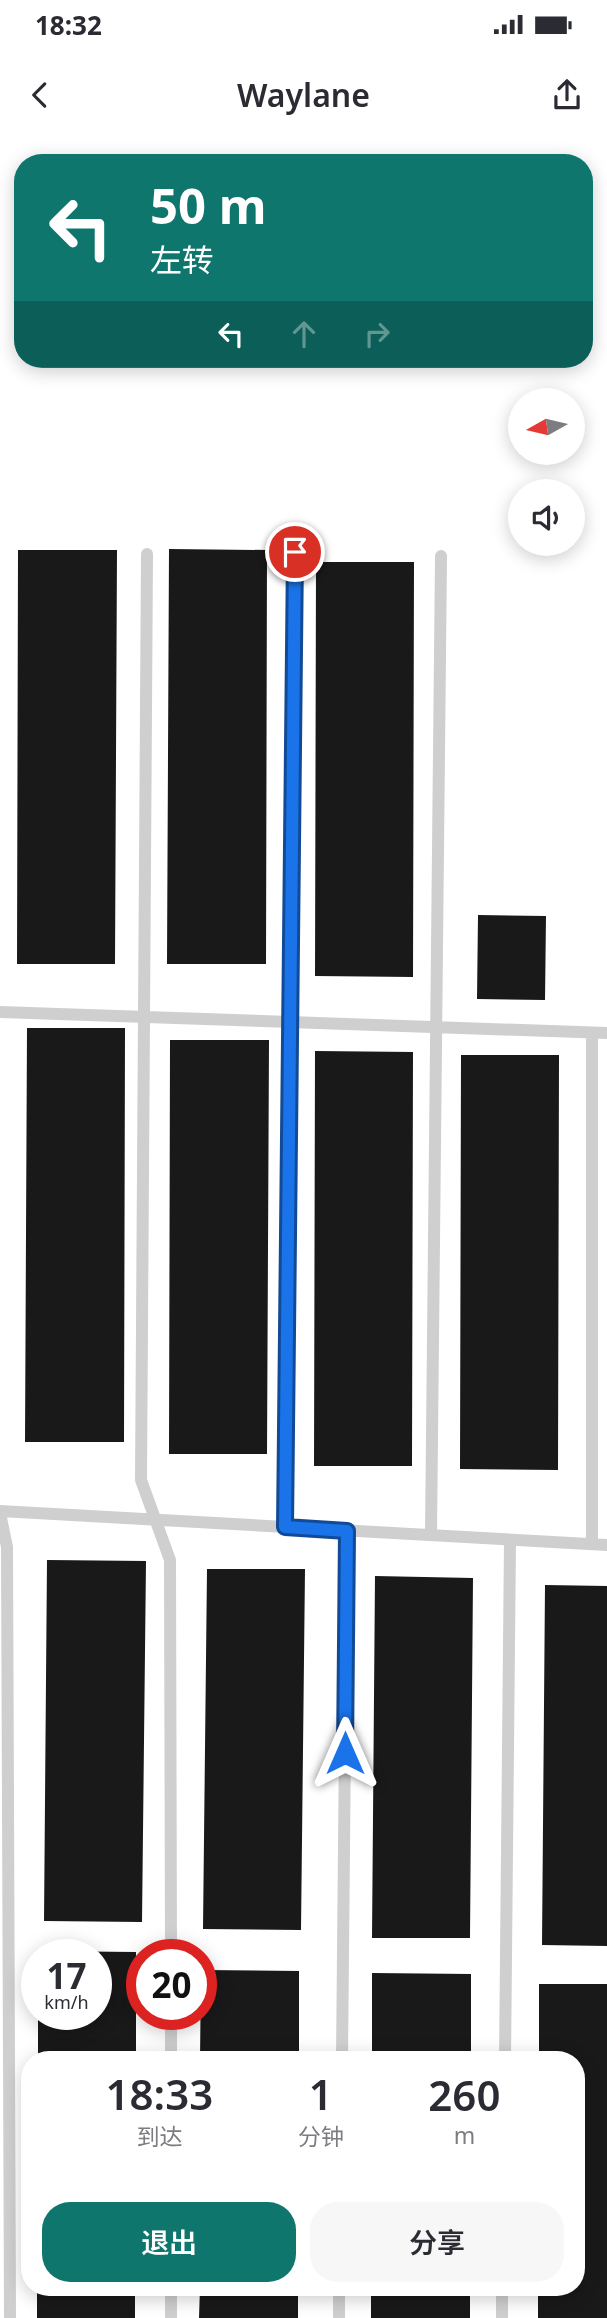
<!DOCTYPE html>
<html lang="zh">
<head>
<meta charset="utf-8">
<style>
  :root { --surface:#fff; --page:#f7f7f7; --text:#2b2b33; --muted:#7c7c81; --accent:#0f766e }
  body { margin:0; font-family:"Noto Sans","Noto Sans SC",sans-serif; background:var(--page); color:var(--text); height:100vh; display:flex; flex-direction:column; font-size:26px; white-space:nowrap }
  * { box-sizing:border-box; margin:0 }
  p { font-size:23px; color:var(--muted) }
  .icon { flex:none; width:38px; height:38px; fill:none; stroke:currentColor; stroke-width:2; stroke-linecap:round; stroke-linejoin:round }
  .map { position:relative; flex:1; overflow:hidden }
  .panel { position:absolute; left:21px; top:1911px; width:564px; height:245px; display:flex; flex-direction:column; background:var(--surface); border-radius:28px; box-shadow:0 4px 18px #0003 }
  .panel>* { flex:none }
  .hud { position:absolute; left:14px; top:14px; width:579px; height:214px; border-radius:28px; box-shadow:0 4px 18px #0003; background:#0f766e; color:#fff; overflow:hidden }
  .needle { width:46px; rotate:262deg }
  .tools { position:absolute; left:508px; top:248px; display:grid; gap:14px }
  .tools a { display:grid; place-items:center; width:77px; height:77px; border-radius:50%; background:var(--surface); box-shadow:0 4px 18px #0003; font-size:35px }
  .speed { position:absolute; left:21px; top:1799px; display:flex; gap:14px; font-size:35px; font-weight:700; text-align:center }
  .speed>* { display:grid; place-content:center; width:91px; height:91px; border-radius:50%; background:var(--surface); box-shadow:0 4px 18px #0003; line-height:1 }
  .speed small { font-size:18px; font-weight:400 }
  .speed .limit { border:10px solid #d22; background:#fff; color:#111 }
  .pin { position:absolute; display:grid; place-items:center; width:60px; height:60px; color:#fff; margin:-30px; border:4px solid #fff; border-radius:50%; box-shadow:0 2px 7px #0007 }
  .me { position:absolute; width:77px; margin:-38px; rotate:0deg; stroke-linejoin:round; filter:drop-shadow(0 0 5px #0008) }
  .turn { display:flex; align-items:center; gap:24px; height:147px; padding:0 21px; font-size:32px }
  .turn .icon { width:91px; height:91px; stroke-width:2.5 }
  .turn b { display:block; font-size:49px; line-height:60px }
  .lanes { display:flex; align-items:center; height:66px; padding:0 21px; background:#0003; justify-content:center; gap:35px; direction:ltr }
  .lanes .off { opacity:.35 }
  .eta { display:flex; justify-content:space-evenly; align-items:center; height:119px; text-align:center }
  .eta b { font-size:42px; font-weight:600; line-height:49px }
  .action { display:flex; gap:14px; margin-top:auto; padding:14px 21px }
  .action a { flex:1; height:80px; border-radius:28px; background:var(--accent); color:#fff; font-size:28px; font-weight:600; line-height:80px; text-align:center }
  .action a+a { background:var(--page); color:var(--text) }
  .status { display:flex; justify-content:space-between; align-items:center; height:49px; padding:0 35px; background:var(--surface); direction:ltr }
  .status svg { height:19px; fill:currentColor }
  header { display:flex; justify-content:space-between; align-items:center; height:91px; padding:0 21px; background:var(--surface); font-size:32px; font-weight:600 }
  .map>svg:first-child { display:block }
  .building { fill:#191919 }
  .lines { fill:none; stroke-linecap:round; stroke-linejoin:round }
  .service { stroke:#cfcfcf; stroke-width:12 }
  .route-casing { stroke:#114b97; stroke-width:18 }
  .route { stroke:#1a73e8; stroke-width:12 }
</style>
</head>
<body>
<div class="status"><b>18:32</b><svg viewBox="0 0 49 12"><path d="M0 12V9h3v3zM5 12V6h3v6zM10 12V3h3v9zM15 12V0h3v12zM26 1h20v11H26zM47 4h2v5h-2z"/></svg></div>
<header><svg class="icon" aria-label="back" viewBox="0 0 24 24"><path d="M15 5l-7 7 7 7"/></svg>Waylane<svg class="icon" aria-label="share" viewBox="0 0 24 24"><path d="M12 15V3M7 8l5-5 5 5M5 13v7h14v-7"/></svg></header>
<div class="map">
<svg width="607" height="2178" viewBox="0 0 607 2178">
  <rect width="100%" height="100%" fill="#fff"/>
  <path class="building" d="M169,409L267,410L266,824H167Z
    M18,410H117L115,824H17Z
    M316,422H414L413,837L315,836Z
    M478,775L546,776L545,860L477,859Z
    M27,888H125L124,1302H25Z
    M170,900H269L267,1314H169Z
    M315,911L413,912L412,1326H314Z
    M461,915H559L558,1330L460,1329Z
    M47,1420L146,1421L142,1782L44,1781Z
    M207,1429H305L301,1790L203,1789Z
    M375,1436L473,1438L470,1798H372Z
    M545,1445L607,1446V1806L542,1805Z
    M38,1811L136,1812V1920H38V1874H96V1815H38Z
    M201,1830L299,1831V1920H200Z
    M372,1833L471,1834V1920H372Z
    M539,1844H607V2178H538V2147H576V1920H539Z
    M37,2147H135V2178H37Z
    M200,2147H298V2178H199Z
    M371,2147H470V2178H371Z"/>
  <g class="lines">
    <path class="service" d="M147,414L141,1340L170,1420L171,1815
      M0,872L607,893
      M0,1371L607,1405
      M0,1373L7,1407L10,2178
      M285,1387L295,412
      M431,1395L441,416
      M592,1404V893
      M171,1874V1920
      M342,1920L347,1390
      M505,1920L510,1400
      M171,2147V2178
      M339,2178V2147
      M502,2178V2147"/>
  </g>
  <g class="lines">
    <defs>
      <path id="route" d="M295,412L285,1387L347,1391L345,1613"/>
    </defs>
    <use href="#route" class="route-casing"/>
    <use href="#route" class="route"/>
  </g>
</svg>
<div class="tools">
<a><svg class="needle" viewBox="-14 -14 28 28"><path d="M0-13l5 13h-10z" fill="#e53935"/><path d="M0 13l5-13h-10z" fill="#7c7c81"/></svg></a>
<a><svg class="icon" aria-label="sound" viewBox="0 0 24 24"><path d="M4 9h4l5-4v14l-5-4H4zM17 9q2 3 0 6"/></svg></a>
</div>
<div class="speed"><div>17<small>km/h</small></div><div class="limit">20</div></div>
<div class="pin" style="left:295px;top:412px;background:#d93025"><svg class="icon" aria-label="arrive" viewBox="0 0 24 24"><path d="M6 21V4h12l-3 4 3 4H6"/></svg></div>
<svg class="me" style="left:345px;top:1613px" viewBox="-20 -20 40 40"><path d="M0-17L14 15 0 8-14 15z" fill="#1a73e8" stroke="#fff" stroke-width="4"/></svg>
<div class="hud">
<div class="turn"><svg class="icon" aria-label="left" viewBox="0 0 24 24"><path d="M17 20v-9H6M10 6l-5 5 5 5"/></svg><div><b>50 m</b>左转</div></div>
<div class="lanes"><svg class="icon" aria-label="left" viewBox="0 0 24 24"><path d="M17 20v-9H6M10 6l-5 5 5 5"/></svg><svg class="icon off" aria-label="ahead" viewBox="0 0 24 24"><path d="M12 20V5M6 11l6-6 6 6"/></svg><svg class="icon off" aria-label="right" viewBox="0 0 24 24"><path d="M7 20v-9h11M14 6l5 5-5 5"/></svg></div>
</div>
<section class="panel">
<div class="eta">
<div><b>18:33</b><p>到达</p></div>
<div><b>1</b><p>分钟</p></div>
<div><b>260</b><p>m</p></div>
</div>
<div class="action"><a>退出</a><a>分享</a></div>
</section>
</div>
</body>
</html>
